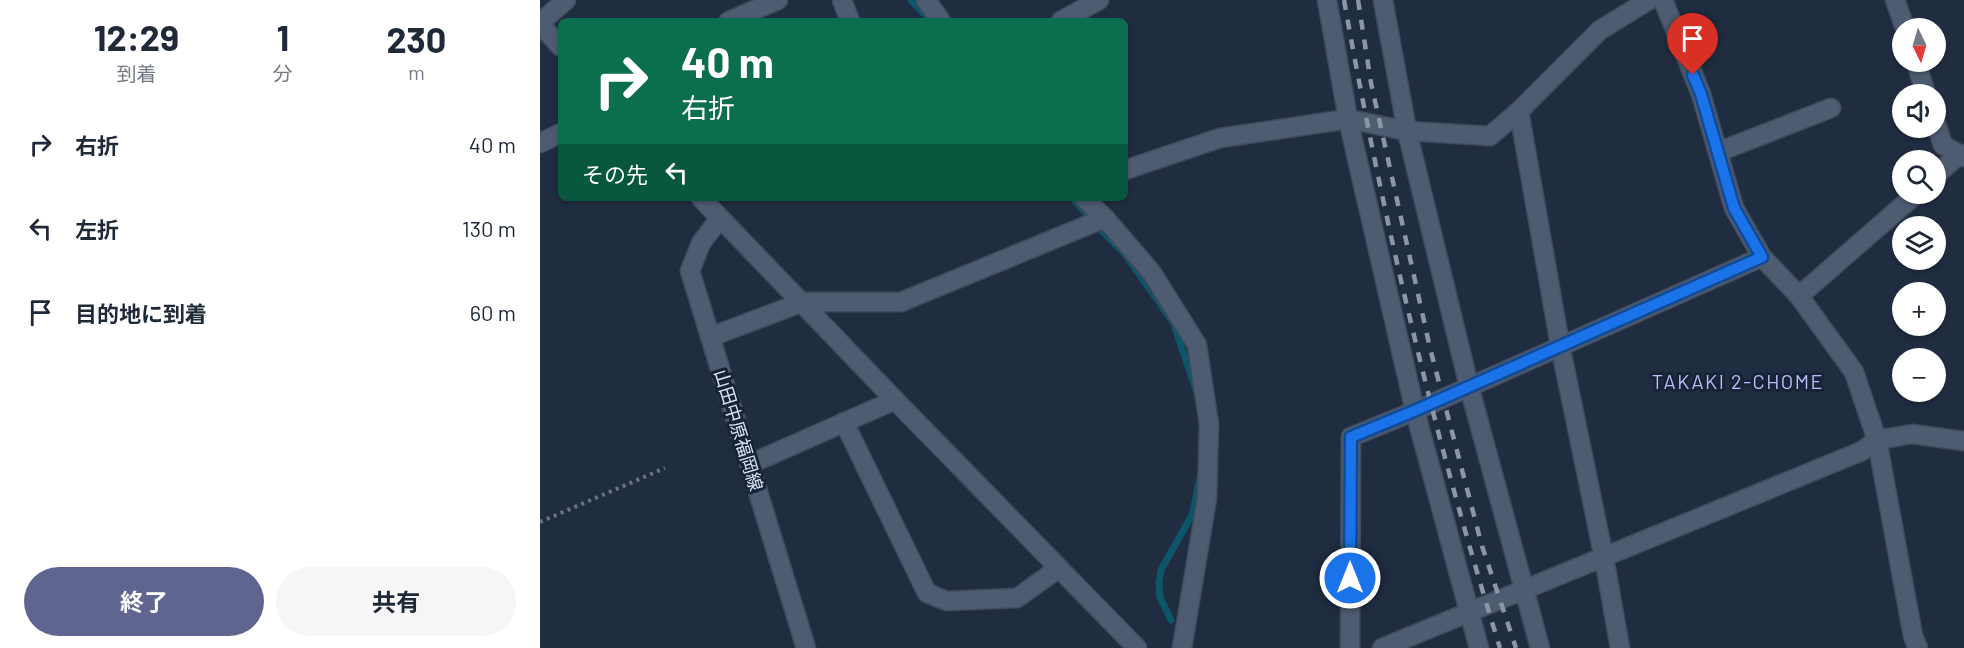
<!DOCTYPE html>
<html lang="ja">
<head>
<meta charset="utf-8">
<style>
  :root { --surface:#fff; --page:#f6f6f7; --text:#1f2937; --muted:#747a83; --accent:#5f658f }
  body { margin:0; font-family:Barlow,"Noto Sans JP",sans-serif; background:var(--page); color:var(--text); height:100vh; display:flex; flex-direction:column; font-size:22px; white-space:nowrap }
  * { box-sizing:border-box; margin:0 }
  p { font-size:20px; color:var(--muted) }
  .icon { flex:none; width:33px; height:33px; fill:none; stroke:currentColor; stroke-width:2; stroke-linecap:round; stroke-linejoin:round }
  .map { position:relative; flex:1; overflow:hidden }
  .sheet { display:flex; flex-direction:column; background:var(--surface); width:540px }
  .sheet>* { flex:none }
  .banner { position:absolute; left:18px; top:18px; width:570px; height:183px; border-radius:9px; box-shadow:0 2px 4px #0004; background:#0b6e4f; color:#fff; overflow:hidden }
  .needle { width:39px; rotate:175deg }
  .tools { position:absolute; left:1352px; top:18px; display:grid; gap:12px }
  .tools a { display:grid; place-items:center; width:54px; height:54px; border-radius:50%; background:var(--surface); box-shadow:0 2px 4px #0004; font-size:30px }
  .pin { position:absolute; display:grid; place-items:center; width:51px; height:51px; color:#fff; margin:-62px -26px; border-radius:50% 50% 50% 0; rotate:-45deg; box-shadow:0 0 6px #0007 }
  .pin .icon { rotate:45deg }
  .me { position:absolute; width:66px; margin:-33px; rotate:0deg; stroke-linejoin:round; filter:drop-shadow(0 0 4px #0008) }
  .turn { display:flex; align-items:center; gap:21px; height:126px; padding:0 24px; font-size:27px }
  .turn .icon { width:78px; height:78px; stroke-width:2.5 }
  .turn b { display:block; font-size:42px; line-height:51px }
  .then { display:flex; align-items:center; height:57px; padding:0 24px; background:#0003; gap:12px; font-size:22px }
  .eta { display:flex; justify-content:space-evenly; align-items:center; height:102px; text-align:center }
  .eta b { font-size:36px; font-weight:700; line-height:42px }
  .primary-button { display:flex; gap:12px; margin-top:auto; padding:12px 24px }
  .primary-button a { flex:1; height:69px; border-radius:36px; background:var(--accent); color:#fff; font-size:24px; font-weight:700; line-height:69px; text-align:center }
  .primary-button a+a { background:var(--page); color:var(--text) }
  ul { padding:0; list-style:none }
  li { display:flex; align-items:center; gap:18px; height:84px; padding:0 24px }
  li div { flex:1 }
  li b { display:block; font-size:22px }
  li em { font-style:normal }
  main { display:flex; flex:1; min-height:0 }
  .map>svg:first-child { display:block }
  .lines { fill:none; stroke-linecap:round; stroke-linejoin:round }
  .stream { stroke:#0d5569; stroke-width:7 }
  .street-casing { stroke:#414b5c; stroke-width:21 }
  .secondary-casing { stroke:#414b5c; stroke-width:21 }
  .path { stroke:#697485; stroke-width:4; stroke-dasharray:3 4.5; stroke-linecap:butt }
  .street { stroke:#4e5c72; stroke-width:18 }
  .secondary { stroke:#4e5c72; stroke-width:18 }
  .rail { stroke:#8b96a6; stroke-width:4.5; stroke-dasharray:10 10; stroke-linecap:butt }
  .route-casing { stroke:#114b97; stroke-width:15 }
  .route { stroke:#1a73e8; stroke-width:10 }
  .labels { text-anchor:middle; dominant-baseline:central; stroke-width:6; stroke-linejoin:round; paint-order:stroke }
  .street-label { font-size:18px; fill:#dce5f2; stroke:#172336 }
  .neighbourhood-label { font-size:20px; letter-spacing:1.5px; fill:#bcbdf6; stroke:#172336 }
</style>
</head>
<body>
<main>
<section class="sheet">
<div class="eta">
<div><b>12:29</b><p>到着</p></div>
<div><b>1</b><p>分</p></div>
<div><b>230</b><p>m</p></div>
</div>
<ul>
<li><svg class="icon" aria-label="right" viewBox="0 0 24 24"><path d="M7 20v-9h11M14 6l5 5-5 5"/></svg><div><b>右折</b></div><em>40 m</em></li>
<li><svg class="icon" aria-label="left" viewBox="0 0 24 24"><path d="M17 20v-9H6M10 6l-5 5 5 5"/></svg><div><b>左折</b></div><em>130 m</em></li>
<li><svg class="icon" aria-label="arrive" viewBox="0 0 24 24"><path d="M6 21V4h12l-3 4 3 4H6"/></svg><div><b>目的地に到着</b></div><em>60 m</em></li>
</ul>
<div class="primary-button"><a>終了</a><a>共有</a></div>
</section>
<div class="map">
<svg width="1424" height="648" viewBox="0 0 1424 648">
  <rect width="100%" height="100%" fill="#202d41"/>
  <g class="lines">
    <path class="stream" d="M371,0L390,20
      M532,198L561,230L585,254L633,322L656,390
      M631,620L620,597L619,583L621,570L653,513L659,481"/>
    <defs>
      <path id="street" d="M302,0L310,21
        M386,0L401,21
        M1123,0L1161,94L1194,208L1222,257L1259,296L1314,372L1337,440L1373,636L1378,648
        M1355,0L1365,28
        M189,21L238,0
        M521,21L559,0
        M1376,62L1386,94
        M979,111L1020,345L1064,558L1080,648
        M1395,121L1403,145L1424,157
        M0,143L21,133
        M1178,152L1291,108
        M585,170L680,138L808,119L867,131L950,136L979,111L1060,30L1109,0
        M1395,176L1420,154
        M544,198L565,218L612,273L657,345L669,424L667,498L642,648
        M1259,296L1376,194
        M170,337L263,302H361L565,218
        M304,422L387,593L407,601L477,598L519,568
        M210,464L355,400
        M810,648L811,437L875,411L1222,257
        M842,648L1322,451L1337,440L1372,434L1424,441"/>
      <path id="secondary" d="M787,0L808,119L875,411L939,648
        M843,0L867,131L929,386L1000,648
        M0,23L26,0
        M0,24L21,47
        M161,198L355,400L597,648
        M180,218L161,243L150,271L266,648"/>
    </defs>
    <use href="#street" class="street-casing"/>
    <use href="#secondary" class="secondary-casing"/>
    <path class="path" d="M0,522L125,468"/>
    <use href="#street" class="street"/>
    <use href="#secondary" class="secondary"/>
    <path class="rail" d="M804,0C843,219 894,436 960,648
      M818,0L831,83L890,348L942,546L976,648"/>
  </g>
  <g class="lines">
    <defs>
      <path id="route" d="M810,578L811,437L874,411L1222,257L1194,208L1161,94L1153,75"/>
    </defs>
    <use href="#route" class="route-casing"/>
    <use href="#route" class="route"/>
  </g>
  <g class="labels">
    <g class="street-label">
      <text transform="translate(199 430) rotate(73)">山田中原福岡線</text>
    </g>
    <g class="neighbourhood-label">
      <text x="1198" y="381">TAKAKI 2-CHOME</text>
    </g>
  </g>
</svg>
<div class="tools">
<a><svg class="needle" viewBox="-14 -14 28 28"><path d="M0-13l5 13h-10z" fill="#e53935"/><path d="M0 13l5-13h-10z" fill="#747a83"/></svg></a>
<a><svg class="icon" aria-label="sound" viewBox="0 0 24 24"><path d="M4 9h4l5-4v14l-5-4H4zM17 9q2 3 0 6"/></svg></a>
<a><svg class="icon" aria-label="search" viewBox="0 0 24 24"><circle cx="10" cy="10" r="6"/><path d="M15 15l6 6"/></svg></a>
<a><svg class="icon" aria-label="layers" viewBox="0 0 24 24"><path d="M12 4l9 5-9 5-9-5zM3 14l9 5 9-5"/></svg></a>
<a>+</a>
<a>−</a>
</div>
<div class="pin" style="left:1153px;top:75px;background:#d93025"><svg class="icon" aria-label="arrive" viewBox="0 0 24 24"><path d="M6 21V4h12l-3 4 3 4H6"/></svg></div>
<svg class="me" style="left:810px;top:578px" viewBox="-20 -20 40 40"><circle r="17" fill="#1a73e8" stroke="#fff" stroke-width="3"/><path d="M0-11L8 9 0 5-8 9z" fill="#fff"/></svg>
<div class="banner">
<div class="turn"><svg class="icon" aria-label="right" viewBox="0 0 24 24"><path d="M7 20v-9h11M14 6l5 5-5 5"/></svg><div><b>40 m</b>右折</div></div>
<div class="then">その先<svg class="icon" aria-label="left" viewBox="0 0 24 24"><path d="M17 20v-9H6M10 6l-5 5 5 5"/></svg></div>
</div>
</div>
</main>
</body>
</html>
